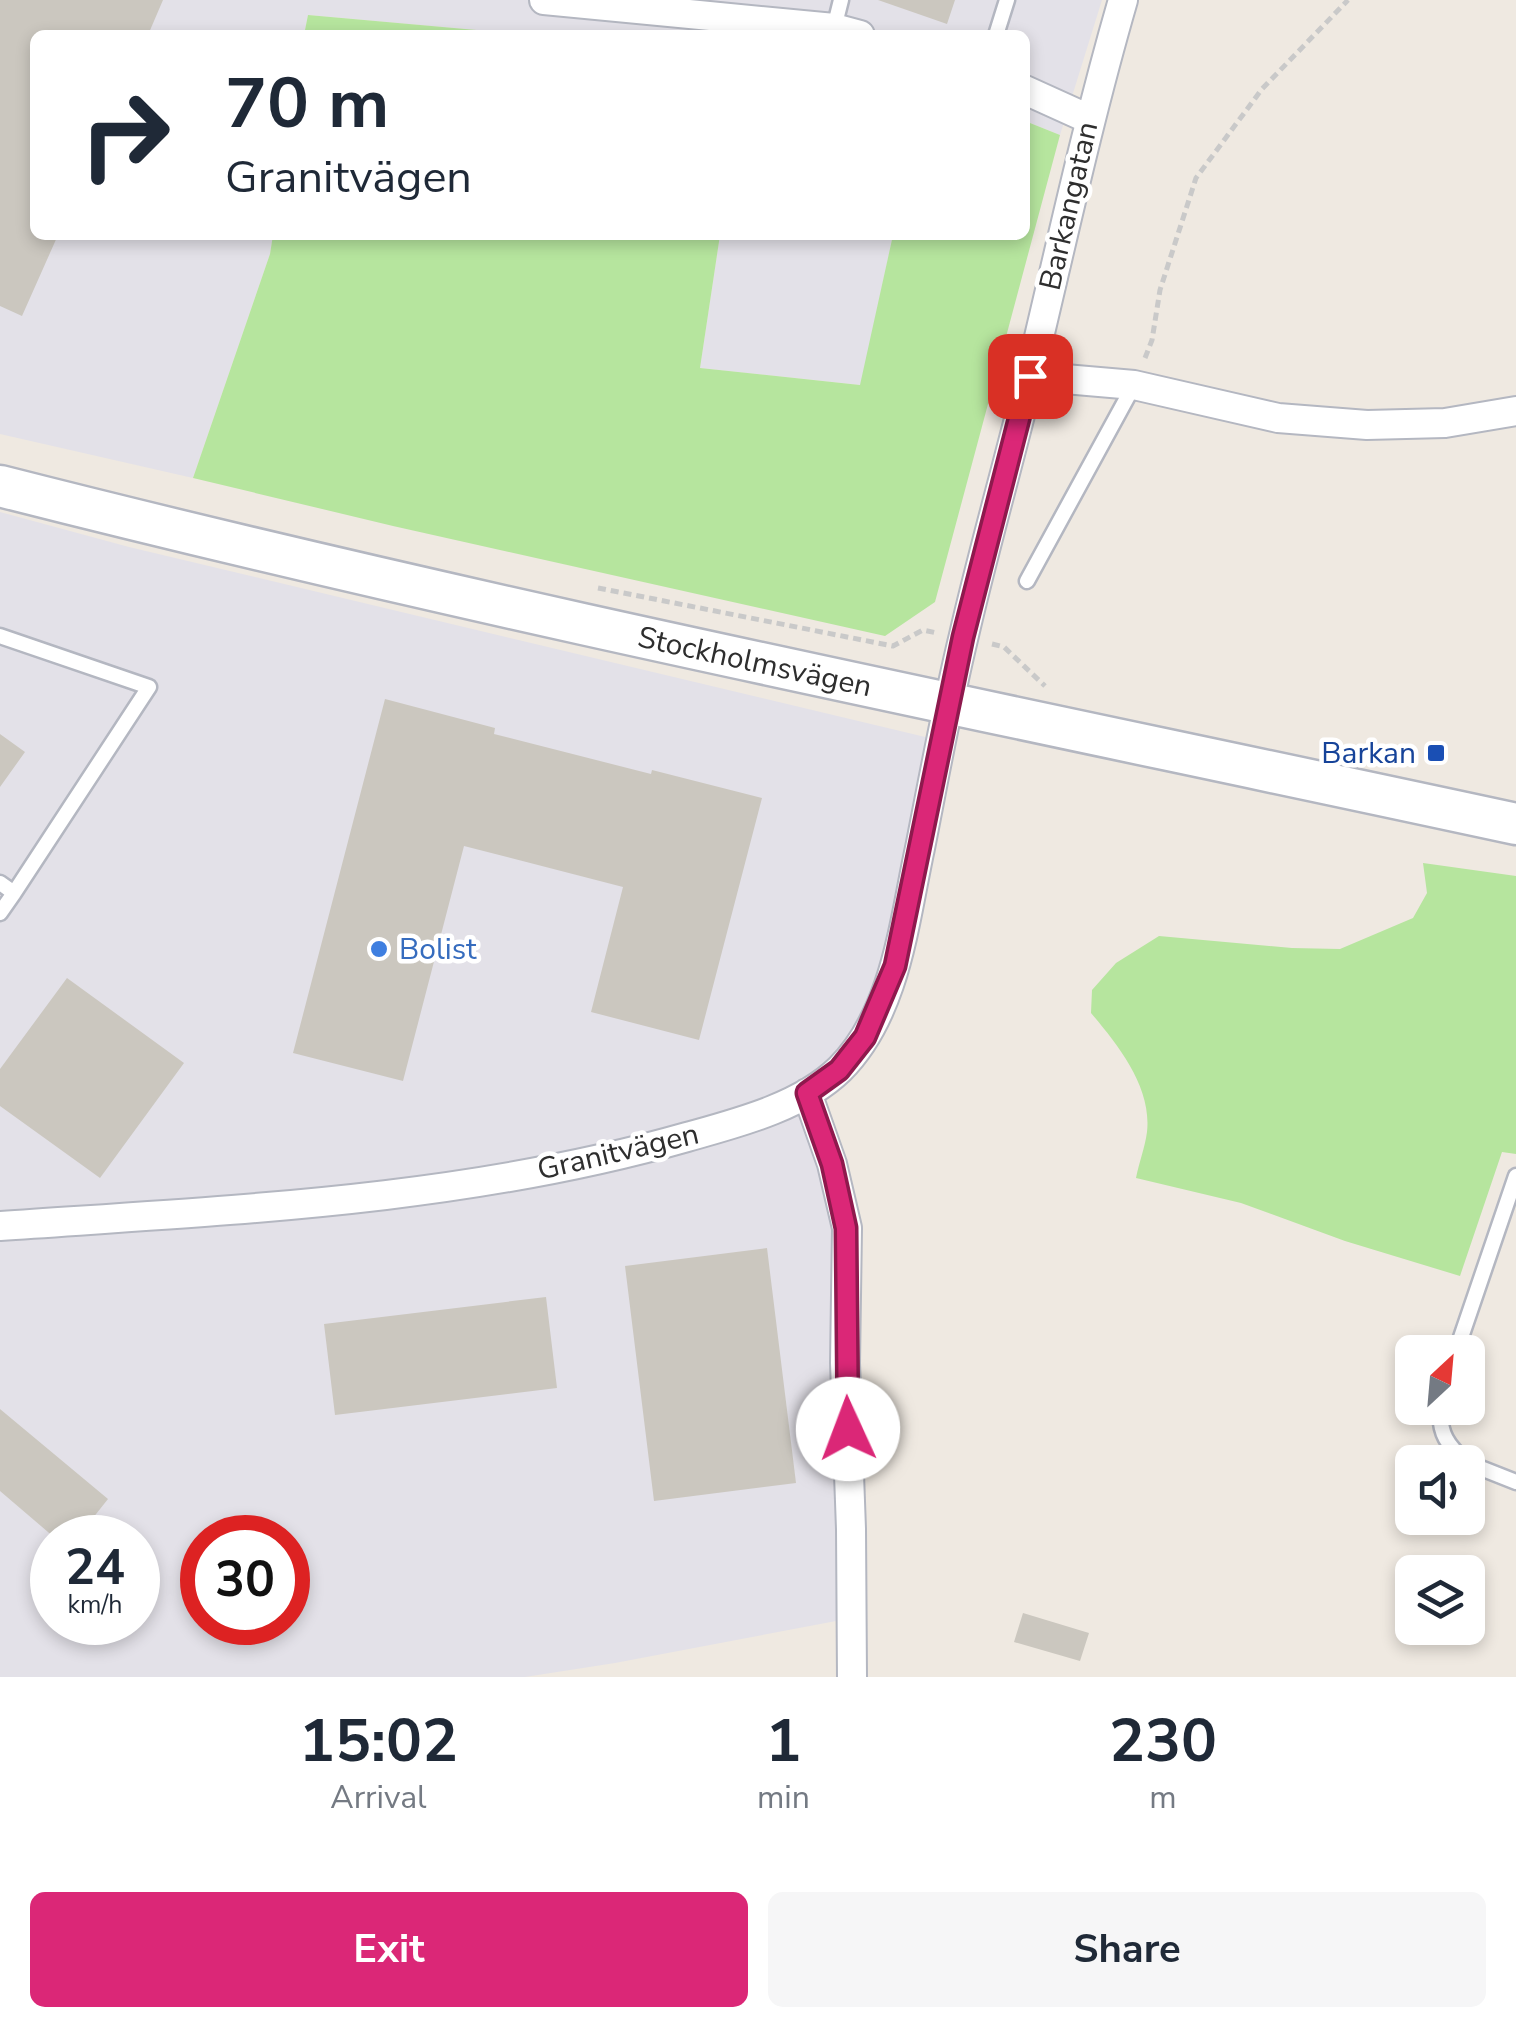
<!DOCTYPE html>
<html lang="en">
<head>
<meta charset="utf-8">
<style>
  :root { --surface:#fff; --page:#f6f6f7; --text:#1f2937; --muted:#747a83; --accent:#db2777 }
  body { margin:0; font-family:"Nunito Sans",sans-serif; background:var(--page); color:var(--text); height:100vh; display:flex; flex-direction:column; font-size:38px; white-space:nowrap }
  * { box-sizing:border-box; margin:0 }
  p { font-size:32px; color:var(--muted) }
  .icon { flex:none; width:55px; height:55px; fill:none; stroke:currentColor; stroke-width:2; stroke-linecap:round; stroke-linejoin:round }
  .map { position:relative; height:1677px; overflow:hidden }
  .sheet { display:flex; flex-direction:column; background:var(--surface); flex:1 }
  .sheet>* { flex:none }
  .banner { position:absolute; left:30px; top:30px; width:1000px; height:210px; border-radius:15px; box-shadow:0 5px 15px #0003; background:#fff; color:var(--text); overflow:hidden }
  .needle { width:65px; rotate:26deg }
  .fabs { position:absolute; left:1395px; top:1335px; display:grid; gap:20px }
  .fabs a { display:grid; place-items:center; width:90px; height:90px; border-radius:15px; background:var(--surface); box-shadow:0 5px 15px #0003; font-size:50px }
  .speed { position:absolute; left:30px; top:1515px; display:flex; gap:20px; font-size:50px; font-weight:700; text-align:center }
  .speed>* { display:grid; place-content:center; width:130px; height:130px; border-radius:50%; background:var(--surface); box-shadow:0 5px 15px #0003; line-height:1 }
  .speed small { font-size:25px; font-weight:400 }
  .speed .limit { border:15px solid #d22; background:#fff; color:#111 }
  .pin { position:absolute; display:grid; place-items:center; width:85px; height:85px; color:#fff; margin:-42px; border-radius:20px; box-shadow:0 5px 15px #0006 }
  .me { position:absolute; width:110px; margin:-55px; rotate:358deg; stroke-linejoin:round; filter:drop-shadow(0 0 8px #0008) }
  .turn { display:flex; align-items:center; gap:35px; height:210px; padding:0 30px; font-size:45px }
  .turn .icon { width:130px; height:130px; stroke-width:2.5 }
  .turn b { display:block; font-size:70px; line-height:85px }
  .eta { display:flex; justify-content:space-evenly; align-items:center; height:170px; text-align:center }
  .eta b { font-size:60px; font-weight:700; line-height:70px }
  .cta { display:flex; gap:20px; margin-top:auto; padding:20px 30px }
  .cta a { flex:1; height:115px; border-radius:15px; background:var(--accent); color:#fff; font-size:40px; font-weight:700; line-height:115px; text-align:center }
  .cta a+a { background:var(--page); color:var(--text) }
  .map>svg:first-child { display:block }
  .industrial { fill:#e3e1e8; fill-rule:evenodd }
  .green { fill:#b6e59e }
  .building { fill:#cbc7bf }
  .lines { fill:none; stroke-linecap:round; stroke-linejoin:round }
  .service-casing { stroke:#b4b7c1; stroke-width:19 }
  .minor-casing { stroke:#b4b7c1; stroke-width:32 }
  .secondary-casing { stroke:#b4b7c1; stroke-width:45 }
  .path { stroke:#c9c9c9; stroke-width:5; stroke-dasharray:8 5; stroke-linecap:butt }
  .service { stroke:#fff; stroke-width:14 }
  .minor { stroke:#fff; stroke-width:28 }
  .secondary { stroke:#fff; stroke-width:40 }
  .route-casing { stroke:#8e194d; stroke-width:25 }
  .route { stroke:#db2777; stroke-width:18 }
  .transit-dot { fill:#1a4fb4; stroke:#fff; stroke-width:4 }
  .shop-dot { fill:#3f7fe0; stroke:#fff; stroke-width:4 }
  .labels { text-anchor:middle; dominant-baseline:central; stroke-width:9; stroke-linejoin:round; paint-order:stroke }
  .street-label { font-size:30px; fill:#2e2e2e; stroke:#fff }
  .transit-label { font-size:30px; fill:#164399; stroke:#fff; text-anchor:end }
  .shop-label { font-size:30px; fill:#366cbe; stroke:#fff; text-anchor:start }
</style>
</head>
<body>
<div class="map">
<svg width="1516" height="1677" viewBox="0 0 1516 1677">
  <rect width="100%" height="100%" fill="#efe9e1"/>
  <path class="industrial" d="M0,0H1102L1060,135L1025,121V35H534L308,15L304,35H35V235H273L270,254L193,478L0,434Z
    M720,235H893L861,385L700,368Z
    M0,512L129,547L942,741L883,998L807,1093L832,1164L852,1618L615,1663L525,1677H0ZM52,1538H138V1622H52ZM202,1538H288V1622H202Z"/>
  <path class="green" d="M308,15L534,35H304Z
    M1025,121L1060,135L935,602L885,636L393,526L193,478L270,254L273,235H720L700,368L860,385L893,235H1025Z
    M1423,863L1516,876V1154L1502,1152L1460,1276L1345,1241L1241,1203L1136,1178C1139,1163 1145,1147 1147,1132C1152,1087 1118,1045 1091,1013L1092,990L1116,963L1159,936L1292,948L1340,949L1413,918L1427,893Z"/>
  <path class="building" d="M0,0H163L148,35H35V235H58L22,316L0,306Z
    M878,0H955L947,24Z
    M385,699L495,728L494,734L651,774L652,770L762,798L699,1040L591,1012L623,887L464,846L403,1081L293,1053Z
    M0,734L25,752L0,787Z
    M67,978L184,1063L100,1178L0,1106V1069Z
    M767,1248L796,1483L654,1501L625,1266Z
    M546,1297L557,1388L335,1415L324,1324Z
    M0,1409L108,1499L77,1538H55L0,1491Z
    M1023,1613L1089,1633L1080,1661L1014,1642Z"/>
  <g class="lines">
    <defs>
      <path id="service" d="M834,28L841,0
        M996,35L1007,0
        M1027,581L1134,385
        M0,636L149,687L14,893L0,883
        M0,913L14,893
        M1456,1352L1516,1176
        M1441,1408C1438,1432 1448,1447 1467,1462
        M1468,1463L1516,1482"/>
      <path id="minor" d="M544,0L834,28L860,35
        M1025,90L1089,119
        M1030,376L1134,385L1278,418L1367,425L1445,423L1516,411
        M807,1093L832,1164L847,1228L845,1363L851,1529L852,1677
        M0,1226C230,1210 463,1201 687,1137C737,1123 801,1107 840,1069C896,1013 904,922 920,848C934,777 947,705 964,635C984,548 1009,462 1030,375C1060,250 1087,124 1123,0"/>
      <g id="secondary">
        <path id="s1" d="M0,486C502,614 1010,715 1516,824"/>
      </g>
    </defs>
    <use href="#service" class="service-casing"/>
    <use href="#minor" class="minor-casing"/>
    <use href="#secondary" class="secondary-casing"/>
    <path class="path" d="M1145,358L1152,340L1160,290L1196,178L1262,89L1348,0
      M598,588L893,646L923,630L937,633
      M992,644L1004,647L1045,686"/>
    <use href="#service" class="service"/>
    <use href="#minor" class="minor"/>
    <use href="#secondary" class="secondary"/>
  </g>
  <g class="lines">
    <defs>
      <path id="route" d="M848,1429L846,1228L832,1164L807,1093L839,1070L865,1037L895,966L963,637L1030,376"/>
    </defs>
    <use href="#route" class="route-casing"/>
    <use href="#route" class="route"/>
  </g>
  <rect class="transit-dot" x="1426" y="743" width="20" height="20" rx="5"/>
  <circle class="shop-dot" cx="379" cy="949" r="10"/>
  <g class="labels">
    <g class="street-label">
      <text transform="translate(1069 206) rotate(-77)">Barkangatan</text>
      <text stroke="none"><textPath href="#s1" startOffset="775">Stockholmsvägen</textPath></text>
      <text transform="translate(618 1152) rotate(-13)">Granitvägen</text>
    </g>
    <g class="transit-label">
      <text x="1416" y="753">Barkan</text>
    </g>
    <g class="shop-label">
      <text x="399" y="949">Bolist</text>
    </g>
  </g>
</svg>
<div class="fabs">
<a><svg class="needle" viewBox="-14 -14 28 28"><path d="M0-13l5 13h-10z" fill="#e53935"/><path d="M0 13l5-13h-10z" fill="#747a83"/></svg></a>
<a><svg class="icon" aria-label="sound" viewBox="0 0 24 24"><path d="M4 9h4l5-4v14l-5-4H4zM17 9q2 3 0 6"/></svg></a>
<a><svg class="icon" aria-label="layers" viewBox="0 0 24 24"><path d="M12 4l9 5-9 5-9-5zM3 14l9 5 9-5"/></svg></a>
</div>
<div class="speed"><div>24<small>km/h</small></div><div class="limit">30</div></div>
<div class="pin" style="left:1030px;top:376px;background:#d93025"><svg class="icon" aria-label="arrive" viewBox="0 0 24 24"><path d="M6 21V4h12l-3 4 3 4H6"/></svg></div>
<svg class="me" style="left:848px;top:1429px" viewBox="-20 -20 40 40"><circle r="19" fill="#fff"/><path d="M0-13L10 11 0 6-10 11z" fill="#db2777"/></svg>
<div class="banner">
<div class="turn"><svg class="icon" aria-label="right" viewBox="0 0 24 24"><path d="M7 20v-9h11M14 6l5 5-5 5"/></svg><div><b>70 m</b>Granitvägen</div></div>
</div>
</div>
<section class="sheet">
<div class="eta">
<div><b>15:02</b><p>Arrival</p></div>
<div><b>1</b><p>min</p></div>
<div><b>230</b><p>m</p></div>
</div>
<div class="cta"><a>Exit</a><a>Share</a></div>
</section>
</body>
</html>
